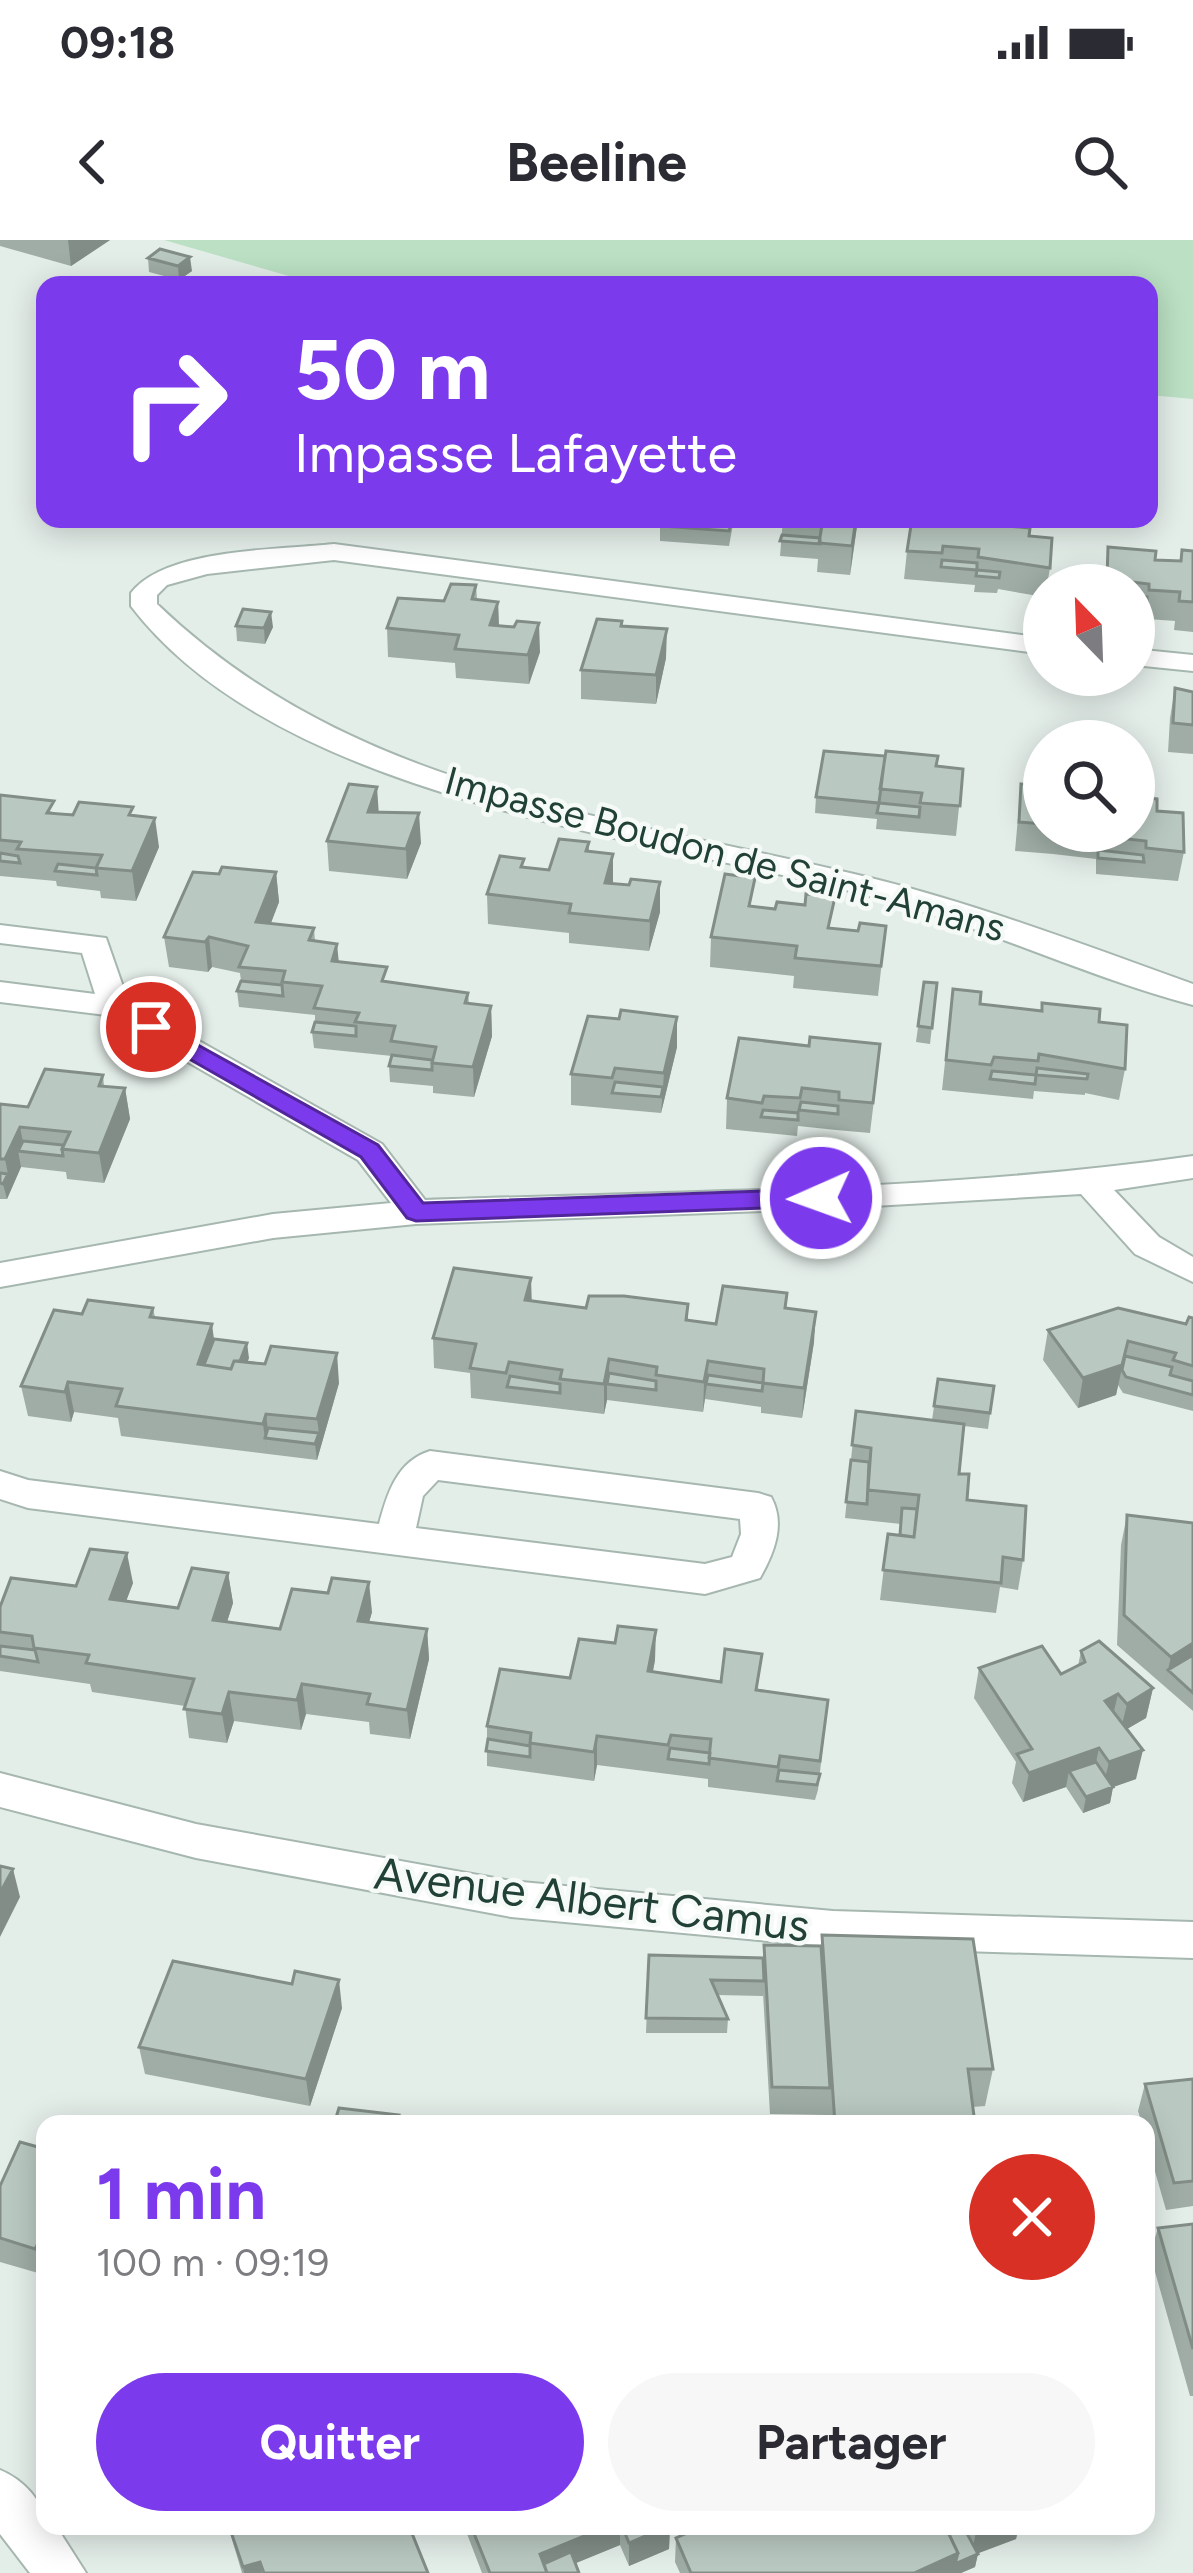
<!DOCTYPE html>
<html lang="fr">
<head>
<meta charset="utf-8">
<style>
  :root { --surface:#fff; --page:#f7f7f7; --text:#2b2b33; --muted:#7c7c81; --accent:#7c3aed }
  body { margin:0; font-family:Figtree,sans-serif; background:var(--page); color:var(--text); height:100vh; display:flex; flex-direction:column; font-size:45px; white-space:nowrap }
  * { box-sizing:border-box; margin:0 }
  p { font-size:39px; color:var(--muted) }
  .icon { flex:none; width:66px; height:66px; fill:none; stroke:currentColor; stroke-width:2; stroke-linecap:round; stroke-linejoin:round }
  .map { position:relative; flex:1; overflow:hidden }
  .side { position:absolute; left:36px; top:1875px; width:1119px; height:420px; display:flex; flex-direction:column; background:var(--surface); border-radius:24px; box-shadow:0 6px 30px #0003 }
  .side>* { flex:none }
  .banner { position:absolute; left:36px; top:36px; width:1122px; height:252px; border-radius:24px; box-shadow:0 6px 30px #0003; background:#7c3aed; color:#fff; overflow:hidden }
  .needle { width:78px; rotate:337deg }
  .controls { position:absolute; left:1023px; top:324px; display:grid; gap:24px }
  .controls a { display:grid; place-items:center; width:132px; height:132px; border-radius:50%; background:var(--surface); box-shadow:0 6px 30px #0003; font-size:60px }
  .pin { position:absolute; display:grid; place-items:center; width:102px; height:102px; color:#fff; margin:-51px; border:6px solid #fff; border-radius:50%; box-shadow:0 3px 12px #0007 }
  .me { position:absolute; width:132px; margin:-66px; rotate:268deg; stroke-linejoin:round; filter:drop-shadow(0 0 9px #0008) }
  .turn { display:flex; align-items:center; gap:42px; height:252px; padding:0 60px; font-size:54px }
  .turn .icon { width:156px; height:156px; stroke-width:2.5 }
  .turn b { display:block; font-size:84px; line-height:102px }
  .round { display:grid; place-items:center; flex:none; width:126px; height:126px; border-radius:63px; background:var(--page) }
  .head { display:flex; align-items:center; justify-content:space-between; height:204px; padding:0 60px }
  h1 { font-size:72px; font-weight:700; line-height:90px; color:var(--accent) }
  .action { display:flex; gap:24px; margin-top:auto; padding:24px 60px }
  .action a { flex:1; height:138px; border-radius:72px; background:var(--accent); color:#fff; font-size:48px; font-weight:700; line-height:138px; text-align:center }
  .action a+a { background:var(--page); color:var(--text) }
  .status { display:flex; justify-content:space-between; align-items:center; height:84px; padding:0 60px; background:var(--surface); direction:ltr }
  .status svg { height:33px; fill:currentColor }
  header { display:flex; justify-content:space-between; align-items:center; height:156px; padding:0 60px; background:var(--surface); font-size:54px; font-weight:700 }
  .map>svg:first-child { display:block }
  .green { fill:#bbe0c3 }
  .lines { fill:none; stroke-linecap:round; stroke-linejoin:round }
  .street-casing { stroke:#a6b7b0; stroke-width:4 }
  .street { fill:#fff; fill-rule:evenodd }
  .wall { fill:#9fada6 }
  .shaded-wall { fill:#828d87 }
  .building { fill:#b9c9c1; stroke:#828d87; stroke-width:3 }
  .route { fill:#7c3aed; stroke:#51269a; stroke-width:3 }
  .labels { text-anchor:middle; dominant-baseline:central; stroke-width:9; stroke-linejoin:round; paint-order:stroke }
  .far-street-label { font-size:39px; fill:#224136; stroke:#f5faf7 }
  .street-label { font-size:45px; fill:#224136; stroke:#f5faf7 }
</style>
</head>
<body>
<div class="status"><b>09:18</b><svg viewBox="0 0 49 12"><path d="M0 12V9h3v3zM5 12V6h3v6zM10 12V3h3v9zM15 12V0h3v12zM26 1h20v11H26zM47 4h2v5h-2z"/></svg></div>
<header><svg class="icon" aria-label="back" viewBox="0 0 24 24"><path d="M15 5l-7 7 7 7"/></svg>Beeline<svg class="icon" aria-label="search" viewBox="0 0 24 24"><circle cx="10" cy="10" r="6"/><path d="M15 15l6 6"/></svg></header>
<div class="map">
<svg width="1193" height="2333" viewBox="0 0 1193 2333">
  <rect width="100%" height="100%" fill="#e4eee9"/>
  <path class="green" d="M164,0H1193V159L1149,155V45H320Z"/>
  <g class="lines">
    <defs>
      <path id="street" d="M334,304L1044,398V414L334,320L207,334L167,345L157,355V364C352,551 604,574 854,634C970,661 1081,704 1193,744V765C1091,738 993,691 891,662C663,597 284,566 131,366V353C165,308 279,310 334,304Z
        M1134,409L1193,415V431L1134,425Z
        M0,685L106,698L128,761L382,904L425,960C681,951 940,952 1193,916V938L1114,950L1159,997L1193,1017V1042L1135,1014L1081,954L821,969L416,984L273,998L0,1047V1023L273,974L391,963L358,920L106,775L0,762V742L95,754L82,713L0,703Z
        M430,1211L758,1253L771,1257C786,1284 774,1313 760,1338L705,1354L28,1268L0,1259V1231L28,1240L379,1284C387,1254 397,1221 430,1211ZM438,1240L740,1279L741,1294L732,1317L705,1324L416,1288L423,1256Z
        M0,1533L196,1584L511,1641L833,1671L1193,1682V1718L833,1707L511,1677L196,1618L0,1567Z
        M0,2230C22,2239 45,2261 45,2286H56L86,2333H30L0,2294Z"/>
    </defs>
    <use href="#street" class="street-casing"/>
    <use href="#street" class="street"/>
  </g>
  <path class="wall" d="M0,0H110L71,26L0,6Z
    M148,18L192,31L179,40L149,32Z
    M470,279H501L500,283L470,281Z
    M594,279H734L729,306L660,301V288L626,285V282H594Z
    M783,279H858L850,335L817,332L818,319L780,316Z
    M982,284L1029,296L1050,328L1047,345H1044V357L998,349L997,353L974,352L975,345L904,339L907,311Z
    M1108,307L1155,320L1180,321L1193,311V392L1174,390L1175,381L1134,378V345H1104Z
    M476,345L477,359L498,362L499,386L540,412L529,444L456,438L455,423L388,417L387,388Z
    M622,381V386L666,418L656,464L581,459V430Z
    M236,386L273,387L265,404L237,401Z
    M1175,448L1193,452V514L1168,512L1170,478Z
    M937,526L963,529L956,596L876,589L877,579L815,573L816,557Z
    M1021,544L1044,546V591H1134L1157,571L1184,612L1178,641L1096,634V619L1053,614V612V614L1015,611Z
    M0,555L56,573L134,576L159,607L136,661L101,658L100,651L57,646L56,641L0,636Z
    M378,572L421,603L407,639L329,631L327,601Z
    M589,602V612L613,644L660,672L649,711L569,703V693L488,684L487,654L524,627L549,630Z
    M276,632L279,662L270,684L314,688L315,701L339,722L388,742L468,753L469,764L491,766L492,796L474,857L433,853V846L390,842L389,826L392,816L314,808L312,792L315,782V775L239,767L237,751L241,741L240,733L212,727L208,732L169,727L164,697L219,634Z
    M753,666L832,688L858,691L886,686L878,756L793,748L794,736L710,727L711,697Z
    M924,742L937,743L930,804L916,802Z
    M953,749L980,764L1099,782L1125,829L1119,860L1085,853V855L1034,851L1033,859L942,850Z
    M677,807L661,873L571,865V834Z
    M103,835L104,846L125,848L130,879L104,943L67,939L66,932L21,927L7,959H0V864L28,867Z
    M877,835L870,893L836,890L837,884L836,890L798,886L797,896L726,889L727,858Z
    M787,1053L786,1069L814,1102L802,1178L761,1173V1167L705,1159L703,1172L607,1160L604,1174L471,1158L470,1133L434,1128L433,1098L532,1061L586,1068L688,1064V1080L716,1084Z
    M153,1068L155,1077L214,1099L247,1103L248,1122L339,1143L317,1220L121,1196L118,1178L74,1172L71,1182L28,1176L21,1146L82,1074Z
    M1193,1078V1171L1123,1153L1118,1145L1116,1155L1078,1168L1043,1120L1048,1090L1186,1084Z
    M938,1139L994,1146L988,1189L964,1186L959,1234L967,1260L1023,1320L1018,1350L1000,1347L996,1373L880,1360L888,1294L899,1295L901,1284L845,1278L856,1171L932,1180Z
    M1127,1275L1193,1283V1471L1117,1405L1121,1305Z
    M228,1333L233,1363L227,1382L280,1389L372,1372L369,1382L427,1389L429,1419L410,1499L370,1494L369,1482L306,1474L301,1490L234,1481L227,1503L189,1498L185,1466L92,1452L90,1444L0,1431V1367L76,1346L133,1343L126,1361L178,1368Z
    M1081,1411L1153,1448L1146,1478L1127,1489L1136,1539L1113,1547L1110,1563L1083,1573L1066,1547L1023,1562L1012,1543L1016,1522L974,1458L979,1428L1061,1434L1078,1426Z
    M655,1420L653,1432L828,1460L818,1550L815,1560L708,1547V1539L597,1525L594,1541L487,1526V1486L570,1438Z
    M822,1695L993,1829L985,1866L973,1867L975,1884H828L827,1874V1875L770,1874L763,1753V1756L717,1755L728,1779L727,1793H646L649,1715L763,1718L764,1705L821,1706Z
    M342,1768L310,1866L145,1834L139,1807Z
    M1193,1839V1966L1166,1970L1146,1900V1884H1142L1138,1871L1145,1844Z
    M45,1909V2035L0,2022V1946Z
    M1193,1984V2156H1190L1150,2014L1158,1988Z
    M228,2286L428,2333H242Z
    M464,2286H670L669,2309L629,2326L620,2305L575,2323L579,2333H482Z
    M703,2286H1019L1016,2299L978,2313L975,2327L961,2333H680L675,2322L676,2298Z"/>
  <path class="shaded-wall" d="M68,0H110L71,26Z
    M190,17L192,31L179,40L178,26Z
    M856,279H858L850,335L852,306Z
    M498,362L499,390L491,399V414L490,385Z
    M271,372L273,387L265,404L264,388Z
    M539,383L540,412L529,444L528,415Z
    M667,389L666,418L656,464V435Z
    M377,547L379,576L368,572Z
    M419,573L421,603L407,639L406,609Z
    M155,578L159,607L136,661L132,631Z
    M613,614V644L605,643Z
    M276,632L279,662L260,712L256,682Z
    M660,642V672L649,711L650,681Z
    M209,697L212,727L208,732L205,702Z
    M337,704L340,734L332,721Z
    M491,766L492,796L474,857L473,827Z
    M677,777V807L661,873L664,833Z
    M125,848L130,879L104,943L99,913Z
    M20,887L25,912L18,911L21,927L7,959L3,944L8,934L5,919Z
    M531,1038L532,1068L525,1060Z
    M816,1072L814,1102L802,1178L804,1148Z
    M212,1084L216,1115L200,1138L198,1124Z
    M1128,1101L1116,1155L1078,1168L1083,1138Z
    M247,1103L249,1118L235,1159L233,1143Z
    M337,1113L339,1143L317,1220L315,1204L319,1193L317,1179Z
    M609,1119V1145L607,1144V1160L604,1174V1144Z
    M708,1121L707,1144L703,1172L704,1142Z
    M68,1142L74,1172L71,1182L65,1152Z
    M266,1174L269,1198H265L267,1214L263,1184Z
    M127,1313L133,1343L116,1388L110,1359Z
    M228,1333L233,1363L218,1410L213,1380Z
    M369,1342L372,1372L361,1410L358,1381Z
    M427,1389L429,1419L410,1499L407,1470Z
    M656,1390L655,1420L647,1460L648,1431Z
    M1193,1403V1428L1168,1430L1164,1446L1171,1417Z
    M302,1444L306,1474L301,1490L297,1460Z
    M1153,1448L1146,1478L1120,1493L1127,1464Z
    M229,1452L234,1481L227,1503L222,1474Z
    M1118,1454L1111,1484L1105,1461Z
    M597,1496V1525L594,1541V1512Z
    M1099,1508L1093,1537L1069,1531L1066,1547L1023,1562L1029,1533Z
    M1143,1510L1136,1539L1102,1551L1109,1522Z
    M1113,1547L1110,1563L1083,1573L1086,1557Z
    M13,1629L20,1657L0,1697V1653Z
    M339,1740L342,1768L310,1866L306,1839Z
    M45,1991V2023L39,2021L35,2009Z
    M609,2286H620V2305L552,2333L540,2325V2314Z
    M670,2286L669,2309L629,2326V2303Z
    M993,2286H1019L1016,2299L971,2316L976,2292Z
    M958,2313L978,2314L975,2327L961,2333H914Z
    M260,2322L262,2333H244L243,2327Z"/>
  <path class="building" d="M160,9L190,17L178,26L148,18Z
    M662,279H732L729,291L660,286Z
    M783,279H856L852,306L819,303L822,285L782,281Z
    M912,279H983L982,284L1030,288L1029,296L1052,298L1050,328L978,317L979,309L943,306L942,313L907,311Z
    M782,295L820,298V304L780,301Z
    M1108,307L1156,311L1155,320L1181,321L1182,310L1193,311V362L1179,361L1180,352L1149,350V344L1107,339Z
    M942,320L977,323V330L941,327Z
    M977,330L1000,332L999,338L976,336Z
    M451,344L476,345L472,359L498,362L490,385L514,387L517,381L539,383L528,415L455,409L459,395L387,388L398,358L444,361Z
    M1134,356L1147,357V364L1134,362Z
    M243,369L271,372L264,388L236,386Z
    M597,379L622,381L621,386L667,389L656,435L581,430Z
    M1175,448L1193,452V485L1173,483Z
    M824,511L885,516L879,563L816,557Z
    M886,511L938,516L936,526L963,529L960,566L920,563L922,553L880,549Z
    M349,544L377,547L368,572L419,573L406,609L327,601Z
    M1021,544L1044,546V584L1019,582Z
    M0,555L54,561L47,573L73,575L79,562L133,567L129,575L155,578L132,631L96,628L102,615L17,609L21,602L0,600Z
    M1134,557L1157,559V571L1183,573L1184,612L1146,608V601L1101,596V591H1134Z
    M879,563L920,567L919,577L877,573Z
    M1056,592L1099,596V603L1055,599Z
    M559,599L589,602L586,611L613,614L605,643L629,645L631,639L660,642L650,681L569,673L571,664L487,654L500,616L524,619L521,627L549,630Z
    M1098,610L1143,615L1144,622L1098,618Z
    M0,613L18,616L20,623L0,621Z
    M58,624L96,628L97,635L55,631Z
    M222,627L276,632L256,682L314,688L309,700L337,704L332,721L387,727L382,741L468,753L465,763L491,766L473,827L432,823L436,807L391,801L395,786L355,782L359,773L314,768L322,746L282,742L285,731L239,727L248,706L209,697L205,702L164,697L193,632L219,634Z
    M725,634L755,638L749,666L775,669L777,662L805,665L806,654L835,657L828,688L858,691L860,683L886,686L881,726L795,718L797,706L711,697Z
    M241,741L282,745L283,756L237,751Z
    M924,742L937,743L932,788L918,786Z
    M953,749L981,752L980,764L1042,771V763L1100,769L1099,782L1127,785L1125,829L1039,814L1038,821L994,817L991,825L946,820Z
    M621,770L677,777L664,833L615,828L612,838L571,834L588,776L619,779Z
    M315,782L356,786V796L312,792Z
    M810,797L880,804L873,863L839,860V852L802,848L800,858L764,856L762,863L727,858L739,798L809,806Z
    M392,815L432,820V830L389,826Z
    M1037,828L1088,834L1087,839L1036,835Z
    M45,829L103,835L99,846L125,848L99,913L62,909L70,892L20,887L5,919H0V864L28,867Z
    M992,831L1036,835L1035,844L990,839Z
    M615,842L663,847L661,857L612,853Z
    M801,862L838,866V874L799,870Z
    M763,870L798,873V880L761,877Z
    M23,901L63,905L62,909L63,916L18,911Z
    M0,933L8,934L3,944L0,943Z
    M454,1028L531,1038L525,1060L586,1068L589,1056H624L688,1064L686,1080L716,1084L723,1046L787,1053L785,1068L816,1072L804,1148L763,1143L764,1129L708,1121L704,1142L656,1135L657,1127L609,1119L604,1144L560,1139L562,1130L509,1122L506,1133L470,1128L476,1104L433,1098Z
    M88,1060L153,1068L150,1077L212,1084L198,1124L231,1129L234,1121L265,1124L271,1106L337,1113L317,1179L266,1174L263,1184L116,1166L122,1149L68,1142L65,1152L21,1146L54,1070L82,1074Z
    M1118,1068L1186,1084L1189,1077L1193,1078V1126L1173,1120L1176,1113L1128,1101L1122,1125L1083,1138L1048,1090Z
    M214,1099L247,1103L240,1121H234L231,1129L204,1125Z
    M1125,1116L1172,1127L1170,1135L1193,1141V1155L1126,1137L1122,1130Z
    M609,1133L656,1141V1150L607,1144Z
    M708,1135L763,1143L762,1151L706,1144Z
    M510,1136L560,1144V1153L507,1147Z
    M938,1139L994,1146L990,1173L934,1166Z
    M856,1171L964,1184L959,1234H969L967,1260L1026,1266L1023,1320L1003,1317L1001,1343L883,1330L888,1294L914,1297L919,1255L868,1250L871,1208L852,1205Z
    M268,1188L319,1193L315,1204L265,1198Z
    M851,1220L869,1222L867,1264L846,1262Z
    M902,1268L917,1269L914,1297L900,1295Z
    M1127,1275L1193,1283V1403L1171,1417L1124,1375Z
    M90,1309L127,1313L110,1359L178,1368L192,1328L228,1333L213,1380L280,1389L292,1349L328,1353L332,1338L369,1342L358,1381L427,1389L407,1470L367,1464L370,1454L302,1444L297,1460L229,1452L222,1474L184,1469L194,1439L86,1423L89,1415L34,1408L32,1396L0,1392V1367L11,1338L76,1346Z
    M618,1386L656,1390L648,1431L721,1442L725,1409L762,1414L756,1450L828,1460L820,1521L780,1516L778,1527L709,1518L711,1499L671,1495L668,1505L597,1496L594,1512L530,1503L531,1493L487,1486L500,1429L570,1438L579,1399L615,1403Z
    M1099,1401L1153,1448L1127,1464L1118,1454L1105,1461L1143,1510L1109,1522L1099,1508L1029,1533L1017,1514L1032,1509L979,1428L1042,1406L1061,1434L1085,1422L1081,1411Z
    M0,1406L35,1410L38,1422L0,1416Z
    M1193,1415V1453L1168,1430Z
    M488,1499L530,1506V1517L486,1511Z
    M670,1508L710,1513L709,1524L668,1519Z
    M1096,1522L1113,1547L1086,1557L1069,1531Z
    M779,1530L820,1534L817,1545L777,1541Z
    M0,1626L13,1629L0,1653Z
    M822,1695L973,1699L993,1829H968L975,1884H835Z
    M764,1705L821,1706L830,1848L772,1847Z
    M649,1715L763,1718L764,1741L711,1740L728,1779L646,1778Z
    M173,1721L292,1744L295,1731L339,1740L306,1839L139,1807Z
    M1193,1839V1941L1174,1943L1145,1844Z
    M339,1868L399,1875L397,1884H334Z
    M20,1902L45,1909V1991L35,2009L0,1998V1946Z
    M1193,1984V2109L1158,1988Z
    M229,2286H409L428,2333H264L260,2322L243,2327Z
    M471,2286H609L540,2314L547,2333H490Z
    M622,2286H668L629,2303Z
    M703,2286H945L958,2313L914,2333H691L676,2298Z
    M959,2286H963L978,2314L955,2324L958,2313L948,2292Z
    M973,2286H993L976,2292Z
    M571,2312L579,2333H547L544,2324Z"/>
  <path class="route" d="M151,779L378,905L423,963L821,949L834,958L821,966L416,981L407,978L361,917L142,792V781Z"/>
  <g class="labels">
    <g class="far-street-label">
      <text transform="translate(725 614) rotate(15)">Impasse Boudon de Saint-Amans</text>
    </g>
    <g class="street-label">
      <text transform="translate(592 1659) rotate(7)">Avenue Albert Camus</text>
    </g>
  </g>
</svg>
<div class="controls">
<a><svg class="needle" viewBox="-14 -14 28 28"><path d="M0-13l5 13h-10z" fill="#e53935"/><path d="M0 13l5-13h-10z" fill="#7c7c81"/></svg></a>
<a><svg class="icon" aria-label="search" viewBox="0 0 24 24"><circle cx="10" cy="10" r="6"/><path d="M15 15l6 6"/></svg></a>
</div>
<div class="pin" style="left:151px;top:787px;background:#d93025"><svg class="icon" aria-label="arrive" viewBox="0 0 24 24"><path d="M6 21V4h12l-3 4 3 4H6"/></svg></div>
<svg class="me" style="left:821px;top:958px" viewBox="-20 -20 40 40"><circle r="17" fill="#7c3aed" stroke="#fff" stroke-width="3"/><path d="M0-11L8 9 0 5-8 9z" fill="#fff"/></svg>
<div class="banner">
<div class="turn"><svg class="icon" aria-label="right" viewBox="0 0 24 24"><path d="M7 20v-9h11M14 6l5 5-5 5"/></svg><div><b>50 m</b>Impasse Lafayette</div></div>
</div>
<section class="side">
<div class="head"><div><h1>1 min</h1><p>100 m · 09:19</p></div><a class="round" style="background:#d93025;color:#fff"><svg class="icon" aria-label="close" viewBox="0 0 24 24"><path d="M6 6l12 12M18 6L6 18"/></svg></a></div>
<div class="action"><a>Quitter</a><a>Partager</a></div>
</section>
</div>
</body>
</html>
